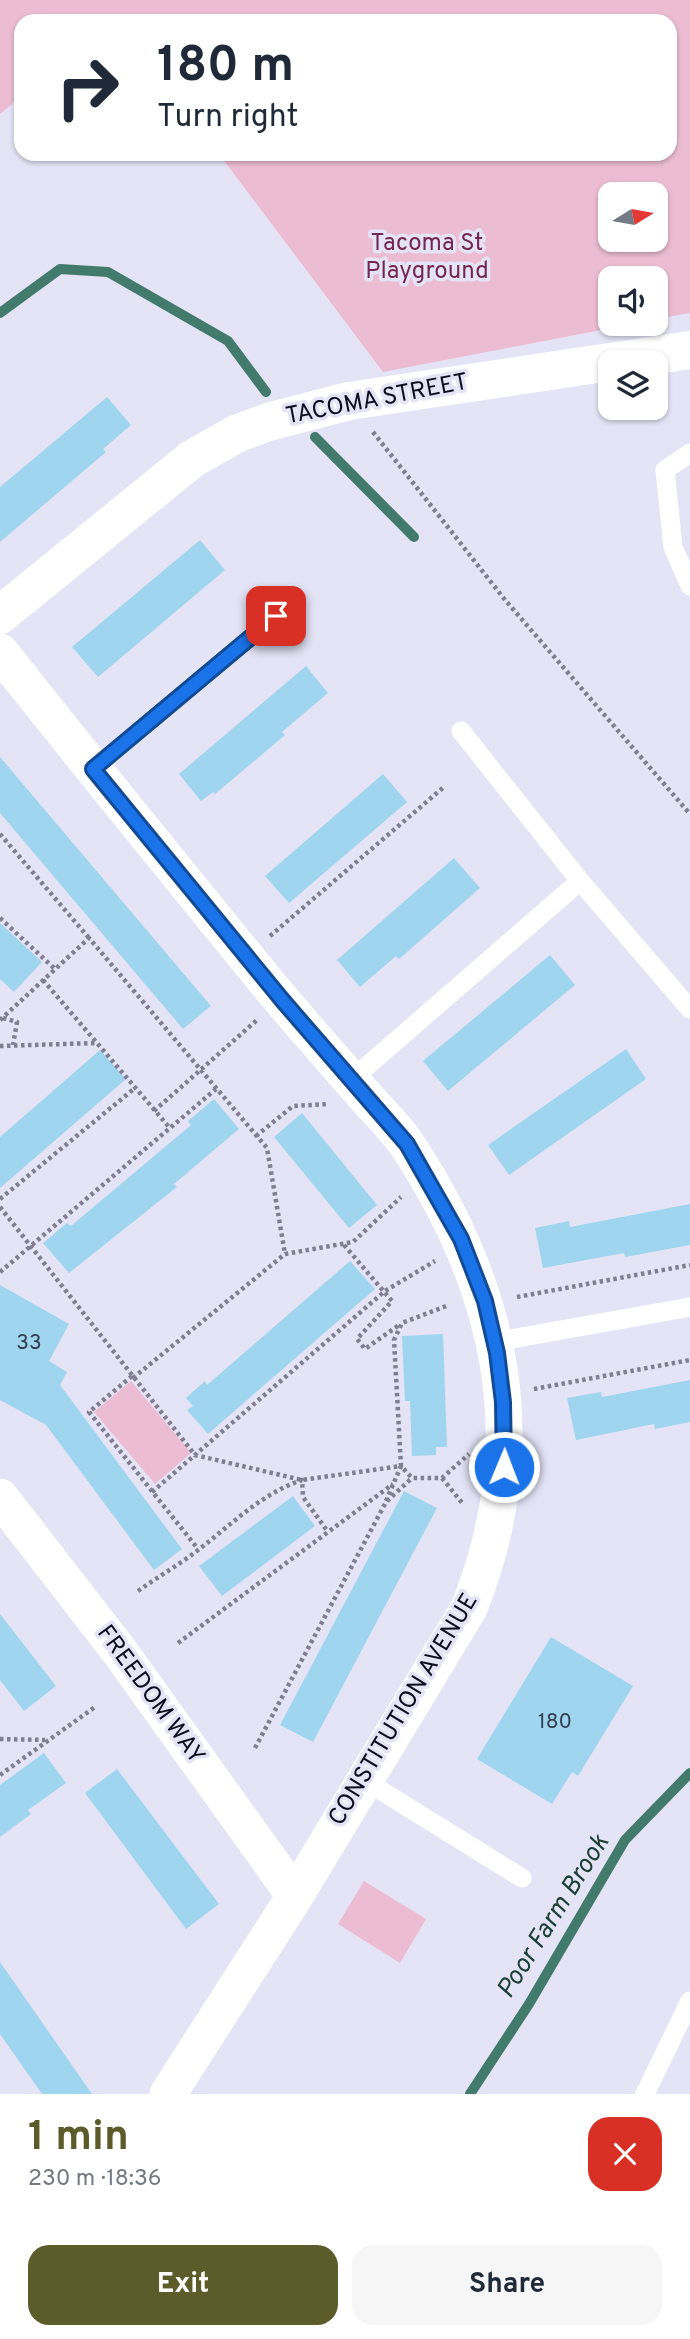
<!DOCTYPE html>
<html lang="en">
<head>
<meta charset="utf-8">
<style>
  :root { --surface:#fff; --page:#f6f6f7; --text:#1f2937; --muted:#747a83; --accent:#5b5c29 }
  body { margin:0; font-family:Overpass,sans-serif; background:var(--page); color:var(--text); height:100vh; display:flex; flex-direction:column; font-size:26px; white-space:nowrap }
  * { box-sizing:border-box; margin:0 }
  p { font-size:23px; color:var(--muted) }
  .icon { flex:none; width:38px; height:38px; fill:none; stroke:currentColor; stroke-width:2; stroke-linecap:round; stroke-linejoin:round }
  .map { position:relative; height:2094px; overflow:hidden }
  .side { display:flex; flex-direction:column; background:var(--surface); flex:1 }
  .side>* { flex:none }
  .guide { position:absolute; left:14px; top:14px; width:663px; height:147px; border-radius:21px; box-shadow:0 2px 5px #0004; background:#fff; color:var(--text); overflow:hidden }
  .needle { width:46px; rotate:79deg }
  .tools { position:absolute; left:598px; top:182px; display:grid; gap:14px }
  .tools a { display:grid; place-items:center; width:70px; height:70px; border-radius:14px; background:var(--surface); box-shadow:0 2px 5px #0004; font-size:35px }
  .pin { position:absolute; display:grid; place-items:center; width:60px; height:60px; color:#fff; margin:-30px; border-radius:14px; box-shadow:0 4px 10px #0006 }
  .me { position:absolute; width:77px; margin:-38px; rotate:1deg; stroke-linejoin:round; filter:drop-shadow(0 0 5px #0008) }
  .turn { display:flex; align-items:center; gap:24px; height:147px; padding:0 28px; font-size:32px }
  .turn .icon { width:91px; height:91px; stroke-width:2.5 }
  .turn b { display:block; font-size:49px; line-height:60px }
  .round { display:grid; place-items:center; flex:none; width:74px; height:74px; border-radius:21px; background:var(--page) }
  .overview { display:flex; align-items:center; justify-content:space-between; height:119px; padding:0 28px }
  h1 { font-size:42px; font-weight:700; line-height:52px; color:var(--accent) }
  .button { display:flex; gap:14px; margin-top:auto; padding:14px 28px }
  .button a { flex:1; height:80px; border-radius:21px; background:var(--accent); color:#fff; font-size:28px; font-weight:700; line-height:80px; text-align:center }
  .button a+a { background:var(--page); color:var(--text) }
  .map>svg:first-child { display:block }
  .green { fill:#ecbdd2; fill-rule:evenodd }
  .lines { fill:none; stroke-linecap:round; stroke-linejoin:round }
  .stream { stroke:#427a6c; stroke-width:10 }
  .building { fill:#9fd5ef }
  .path { stroke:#807e90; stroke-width:4.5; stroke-dasharray:3.5 3.5; stroke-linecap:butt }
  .service { stroke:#fff; stroke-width:19 }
  .minor { stroke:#fff; stroke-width:37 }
  .tertiary { stroke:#fff; stroke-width:38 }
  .route-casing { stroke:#114b97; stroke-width:18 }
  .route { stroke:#1a73e8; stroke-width:12 }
  .labels { text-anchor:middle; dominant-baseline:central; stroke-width:7; stroke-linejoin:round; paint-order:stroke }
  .number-label { font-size:21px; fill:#323e50 }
  .park-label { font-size:24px; fill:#752652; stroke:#e5e4f7 }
  .street-label { font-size:24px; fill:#0e0b1b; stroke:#e5e4f7 }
  .water-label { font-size:26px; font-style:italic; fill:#1b4034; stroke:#e5e4f7 }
</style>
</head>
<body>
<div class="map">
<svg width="690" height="2094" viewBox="0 0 690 2094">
  <rect width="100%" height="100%" fill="#e5e4f7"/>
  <path class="green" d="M0,0H690V313L656,319V278H611V324H632L383,372L219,154H670V21H21V97L0,114ZM611,194H656V240H611Z
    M131,1381L191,1453L155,1484L94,1412Z
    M364,1881L426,1919L400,1963L338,1924Z"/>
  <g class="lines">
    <path class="stream" d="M0,313L60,269L108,272L228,341L266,392
      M315,437L414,537
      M470,2094L529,2004L625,1840L690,1773"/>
  </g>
  <path class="building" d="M107,397L131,425L103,449L106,452L0,542V487Z
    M200,540L225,570L98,677L72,647Z
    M306,666L328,693L282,732L285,735L215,794L213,792L201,801L179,774Z
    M0,757L211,1006L183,1029L0,813Z
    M383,774L407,802L289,903L265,876Z
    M454,858L480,888L399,959L396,956L360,987L337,960Z
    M0,923L42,962L14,992L0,979Z
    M550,955L575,985L448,1091L423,1061Z
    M626,1049L646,1079L509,1175L488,1145Z
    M100,1050L126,1079L0,1188V1137Z
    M214,1099L239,1129L174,1184L177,1187L69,1273L43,1243L67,1223L71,1226L191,1125L188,1121Z
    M302,1113L377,1205L349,1228L274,1137Z
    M690,1204V1245L625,1257L624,1253L543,1268L535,1228L569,1221L570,1227Z
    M350,1261L375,1289L208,1434L187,1410L193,1406L186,1398L205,1381L207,1385Z
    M0,1285L69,1324L49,1361L67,1372L60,1385L182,1549L154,1570L46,1425L0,1400Z
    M443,1334L447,1447H436V1455L412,1456L410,1401H405L402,1336Z
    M690,1380V1422L655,1429L654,1424L576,1440L567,1398L601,1392L602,1397Z
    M404,1491L437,1508L313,1742L280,1725Z
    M293,1496L315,1526L222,1596L199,1566Z
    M0,1614L56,1686L24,1711L0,1680Z
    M551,1637L633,1686L578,1776L572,1772L552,1804L477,1759Z
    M44,1753L66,1783L28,1810L31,1814L0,1837V1785Z
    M117,1769L219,1904L186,1929L85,1793Z
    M0,1962L92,2094H42L0,2034Z"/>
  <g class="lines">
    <path class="path" d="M373,432L506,601L690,814
      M0,834L89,938
      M0,918L55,969
      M270,936L445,786
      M43,980L169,1127
      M3,1018L17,1022L13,1045
      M0,1020L89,938L267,1148L285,1254
      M0,1046L96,1043
      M154,1111L257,1020
      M256,1136L293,1106L329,1104
      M0,1199L135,1088
      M0,1207L195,1455L302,1480L401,1466L394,1340L402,1323L449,1305
      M344,1245L392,1301L357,1339L365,1349L399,1325
      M0,1272L216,1089
      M517,1297L690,1265
      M132,1376L89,1412L198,1549
      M133,1378L285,1254L353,1242L401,1197
      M534,1389L690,1360
      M442,1478L463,1504
      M152,1492L385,1291L435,1261
      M386,1501L401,1466L412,1478H442L469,1454
      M138,1591C159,1576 182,1563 202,1547C234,1522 263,1493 302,1480L303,1497L328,1532
      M178,1643L393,1484
      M0,1739L45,1740
      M255,1748L386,1502L412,1478
      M0,1775L95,1707"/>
    <path class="service" d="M690,453L665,470L673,547L690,586
      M461,731L580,881L690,1009
      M93,769L276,616
      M351,1080L580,881
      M494,1342L690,1307
      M364,1780L522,1878
      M645,2094L690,2001"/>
    <path class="minor" d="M0,652C87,762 175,870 264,979C296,1018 330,1056 364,1095C378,1111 396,1128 408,1146C504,1293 535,1443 469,1608L295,1896L168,2094
      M0,1497L120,1652L295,1896"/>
    <path class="tertiary" d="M0,615L192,459L236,434L268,422L349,401L690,350"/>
  </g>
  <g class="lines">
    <defs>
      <path id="route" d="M276,616L93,769L283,1001L407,1144L461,1239L485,1301L497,1353L503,1402L504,1467"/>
    </defs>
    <use href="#route" class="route-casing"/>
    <use href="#route" class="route"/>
  </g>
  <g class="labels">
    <g class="number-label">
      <text x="29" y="1343">33</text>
      <text x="555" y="1722">180</text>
    </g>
    <g class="park-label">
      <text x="427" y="244">Tacoma St<tspan x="427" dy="28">Playground</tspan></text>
    </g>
    <g class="street-label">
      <text transform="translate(377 400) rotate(-11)">TACOMA STREET</text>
      <text transform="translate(150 1695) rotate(54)">FREEDOM WAY</text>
      <text transform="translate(404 1710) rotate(-59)">CONSTITUTION AVENUE</text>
    </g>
    <g class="water-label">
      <text transform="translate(554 1917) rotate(-58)">Poor Farm Brook</text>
    </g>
  </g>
</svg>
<div class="tools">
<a><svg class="needle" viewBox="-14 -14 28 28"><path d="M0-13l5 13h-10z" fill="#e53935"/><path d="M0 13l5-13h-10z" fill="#747a83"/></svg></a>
<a><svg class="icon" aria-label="sound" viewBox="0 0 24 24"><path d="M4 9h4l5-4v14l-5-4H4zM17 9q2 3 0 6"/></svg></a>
<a><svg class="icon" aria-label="layers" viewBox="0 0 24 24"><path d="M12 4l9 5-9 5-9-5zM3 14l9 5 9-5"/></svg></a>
</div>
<div class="pin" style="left:276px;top:616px;background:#d93025"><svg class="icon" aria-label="arrive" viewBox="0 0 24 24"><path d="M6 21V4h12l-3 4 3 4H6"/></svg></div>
<svg class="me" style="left:504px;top:1467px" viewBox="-20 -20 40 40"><circle r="17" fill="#1a73e8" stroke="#fff" stroke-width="3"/><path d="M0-11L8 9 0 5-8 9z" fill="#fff"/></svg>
<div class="guide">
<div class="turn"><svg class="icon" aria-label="right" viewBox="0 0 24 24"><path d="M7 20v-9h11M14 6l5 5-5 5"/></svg><div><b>180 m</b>Turn right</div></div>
</div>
</div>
<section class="side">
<div class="overview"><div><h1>1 min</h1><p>230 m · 18:36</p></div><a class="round" style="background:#d93025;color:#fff"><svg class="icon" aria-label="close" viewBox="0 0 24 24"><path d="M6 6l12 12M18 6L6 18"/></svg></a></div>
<div class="button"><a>Exit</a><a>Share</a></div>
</section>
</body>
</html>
